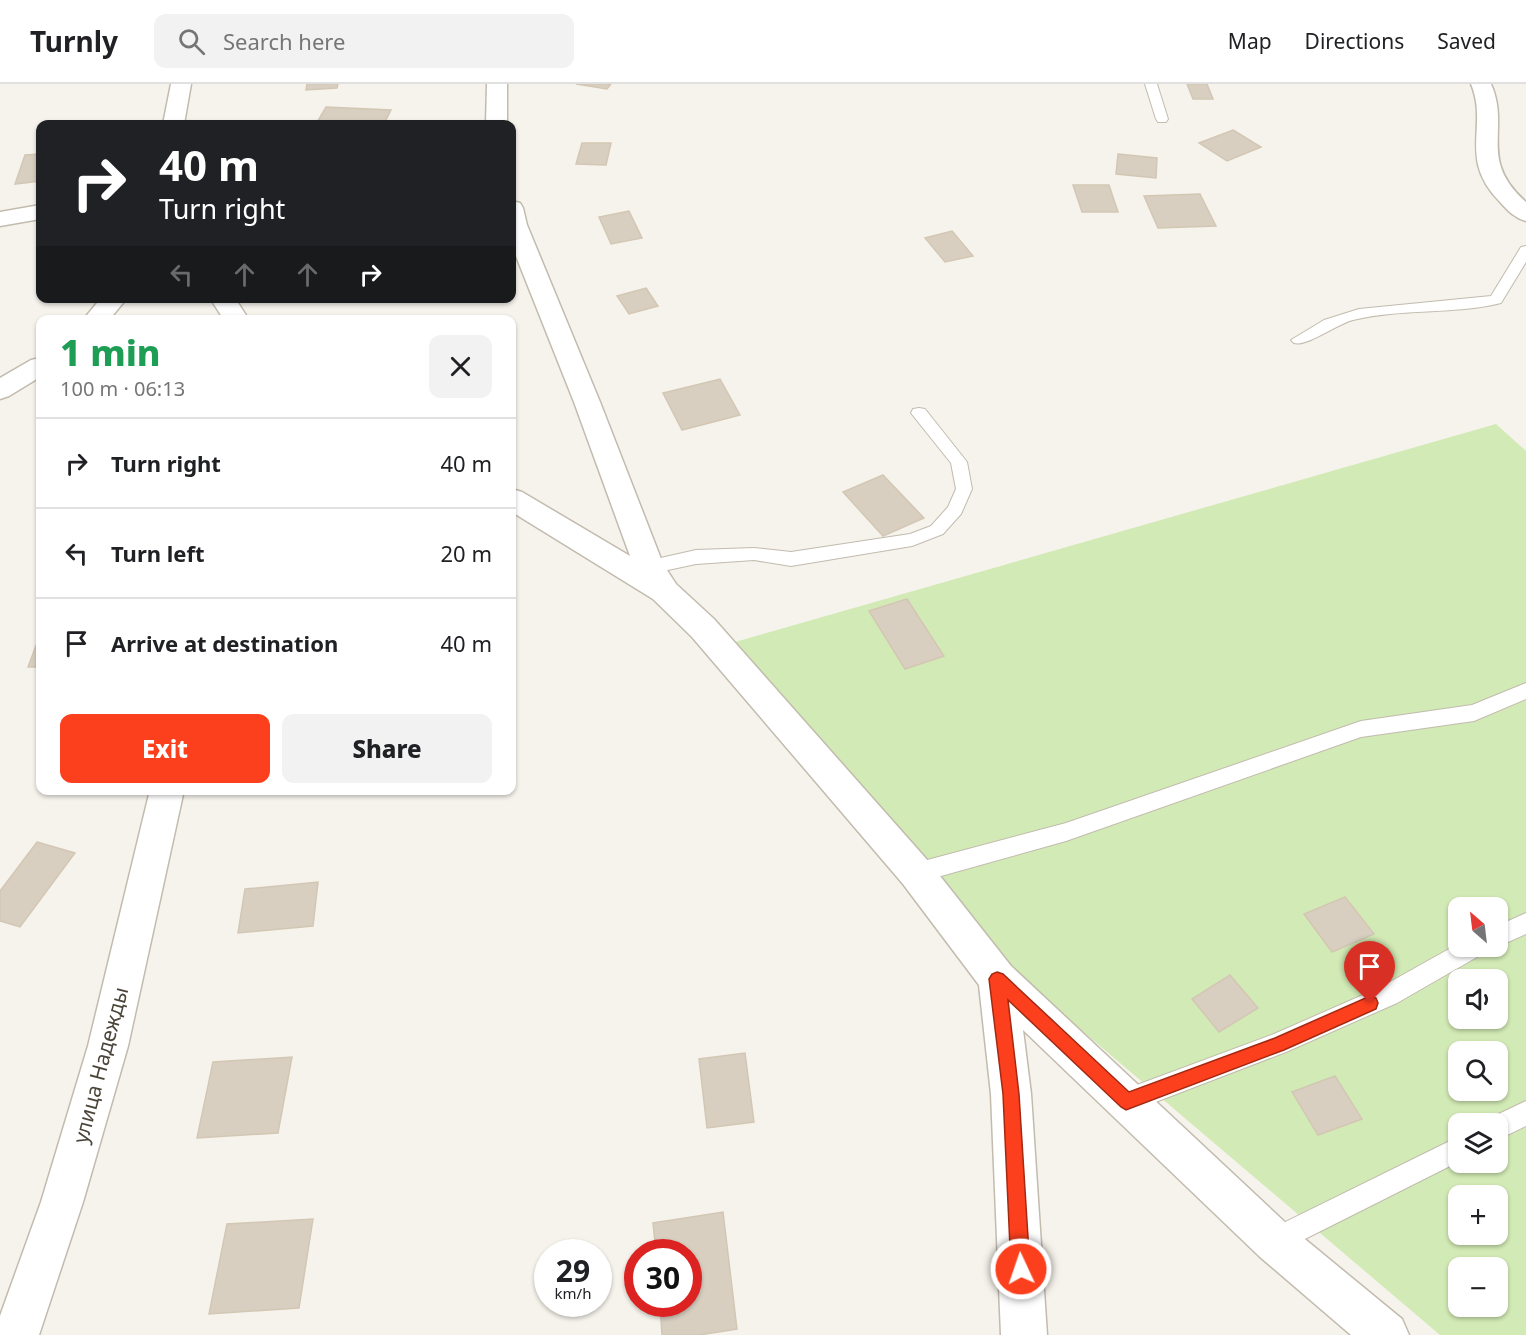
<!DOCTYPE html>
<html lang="en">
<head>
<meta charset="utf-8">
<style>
  :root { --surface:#fff; --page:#f2f2f2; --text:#202124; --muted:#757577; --line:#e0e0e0; --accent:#fc3f1d }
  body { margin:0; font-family:"Noto Sans",sans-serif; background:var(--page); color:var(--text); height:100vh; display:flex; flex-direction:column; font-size:22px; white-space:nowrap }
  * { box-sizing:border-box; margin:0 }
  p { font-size:20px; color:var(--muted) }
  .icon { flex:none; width:33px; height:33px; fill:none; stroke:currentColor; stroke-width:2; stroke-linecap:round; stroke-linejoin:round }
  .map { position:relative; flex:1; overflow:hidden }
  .details { position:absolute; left:36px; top:231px; width:480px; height:480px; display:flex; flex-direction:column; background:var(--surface); border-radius:12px; box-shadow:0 2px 4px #0004 }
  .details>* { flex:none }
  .hud { position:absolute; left:36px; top:36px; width:480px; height:183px; border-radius:12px; box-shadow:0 2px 4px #0004; background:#202124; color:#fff; overflow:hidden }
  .needle { width:39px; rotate:332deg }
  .buttons { position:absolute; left:1448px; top:813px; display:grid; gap:12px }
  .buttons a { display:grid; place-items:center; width:60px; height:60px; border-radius:12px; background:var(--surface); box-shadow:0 2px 4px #0004; font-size:30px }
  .speed { position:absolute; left:534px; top:1155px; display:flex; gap:12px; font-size:30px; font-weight:700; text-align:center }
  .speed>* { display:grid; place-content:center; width:78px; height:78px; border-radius:50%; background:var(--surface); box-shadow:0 2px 4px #0004; line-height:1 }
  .speed small { font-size:15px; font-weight:400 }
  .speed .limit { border:9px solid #d22; background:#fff; color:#111 }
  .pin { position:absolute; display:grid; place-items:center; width:51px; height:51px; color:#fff; margin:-62px -26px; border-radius:50% 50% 50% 0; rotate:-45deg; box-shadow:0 0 6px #0007 }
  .pin .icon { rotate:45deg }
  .me { position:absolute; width:66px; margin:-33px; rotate:357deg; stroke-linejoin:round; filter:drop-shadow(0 0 4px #0008) }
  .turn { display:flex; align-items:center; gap:21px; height:126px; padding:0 24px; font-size:27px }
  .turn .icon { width:78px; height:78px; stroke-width:2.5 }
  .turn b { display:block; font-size:42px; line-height:51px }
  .lanes { display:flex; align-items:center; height:57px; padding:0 24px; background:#0003; justify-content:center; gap:30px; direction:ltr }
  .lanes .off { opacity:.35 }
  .round { display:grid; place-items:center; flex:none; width:63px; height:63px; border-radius:12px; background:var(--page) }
  .summary { display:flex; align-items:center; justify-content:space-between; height:102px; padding:0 24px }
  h1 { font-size:36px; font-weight:800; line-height:45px; color:#1e9e55 }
  .action { display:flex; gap:12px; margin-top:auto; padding:12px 24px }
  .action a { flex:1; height:69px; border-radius:12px; background:var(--accent); color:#fff; font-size:24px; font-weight:800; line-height:69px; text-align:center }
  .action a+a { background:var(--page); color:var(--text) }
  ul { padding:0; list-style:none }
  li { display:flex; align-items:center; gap:18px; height:90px; padding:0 24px; border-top:2px solid var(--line) }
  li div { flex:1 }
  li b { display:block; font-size:22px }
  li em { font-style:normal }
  header { display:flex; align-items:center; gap:36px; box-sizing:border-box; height:84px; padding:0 30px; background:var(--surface); border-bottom:2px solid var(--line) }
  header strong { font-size:28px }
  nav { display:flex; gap:33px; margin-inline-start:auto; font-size:21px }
  .search { width:420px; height:54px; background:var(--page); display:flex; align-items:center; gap:15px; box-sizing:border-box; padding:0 21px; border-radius:12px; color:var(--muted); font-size:22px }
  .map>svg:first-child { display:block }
  .green { fill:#d2eab5; fill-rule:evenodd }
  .building { fill:#d8cfc1; stroke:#d3c7b4; stroke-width:1.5 }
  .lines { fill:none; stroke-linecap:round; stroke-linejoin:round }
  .service-casing { stroke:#c2bbae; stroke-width:2 }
  .minor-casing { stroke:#c2bbae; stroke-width:3 }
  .service { fill:#fff; fill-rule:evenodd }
  .minor { fill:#fff; fill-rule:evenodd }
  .route { fill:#fc3f1d; stroke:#a42913; stroke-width:1.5 }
  .labels { text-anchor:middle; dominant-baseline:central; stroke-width:6; stroke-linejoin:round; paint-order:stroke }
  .near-street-label { font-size:21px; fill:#4b4439; stroke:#fff }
</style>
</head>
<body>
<header>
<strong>Turnly</strong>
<div class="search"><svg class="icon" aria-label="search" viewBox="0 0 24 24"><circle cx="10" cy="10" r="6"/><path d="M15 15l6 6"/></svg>Search here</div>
<nav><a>Map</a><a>Directions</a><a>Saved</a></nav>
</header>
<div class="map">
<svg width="1526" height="1251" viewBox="0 0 1526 1251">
  <rect width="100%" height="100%" fill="#f6f3ec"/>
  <path class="green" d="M1496,340L1526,367V1251H1440L1013,888L728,560ZM1458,824H1497V862H1458ZM1458,896H1497V934H1458ZM1458,968H1497V1006H1458ZM1458,1040H1497V1078H1458ZM1458,1112H1497V1150H1458ZM1458,1184H1497V1222H1458Z"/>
  <path class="building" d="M307,0H338L337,4L306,6Z
    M576,0H611L607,5Z
    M1187,0H1207L1213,15H1193Z
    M326,23L391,26L384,40H316Z
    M1233,46L1261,63L1227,77L1199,59Z
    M582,59H611L606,81L576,80Z
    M40,70V97L15,100L25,71Z
    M1118,70L1157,74L1156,94L1116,90Z
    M1073,101H1109L1118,128H1082Z
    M1200,110L1216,142L1158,144L1144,112Z
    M629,127L642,154L611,160L599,133Z
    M952,147L973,172L945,178L925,154Z
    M646,204L658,222L629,230L617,212Z
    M720,295L740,331L682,346L663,309Z
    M883,391L924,434L883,452L843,408Z
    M907,515L944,572L905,585L869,527Z
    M40,551V583H28Z
    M37,758L75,769L20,843L0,837V807Z
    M318,798L313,842L238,849L245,805Z
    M1345,813L1374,850L1332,868L1304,830Z
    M1230,891L1258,924L1219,948L1192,915Z
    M745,969L754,1038L707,1044L699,975Z
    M292,973L278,1049L197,1054L213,978Z
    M1335,992L1362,1035L1318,1051L1292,1008Z
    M723,1128L737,1245L699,1251H662L660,1220H688V1168H656L653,1139Z
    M313,1135L299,1224L209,1230L227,1140Z"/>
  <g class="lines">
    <defs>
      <path id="service" d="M1145,0H1157L1168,35L1166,38H1158L1156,35Z
        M1526,162V178L1501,219C1453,231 1402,224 1353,236C1337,240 1307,263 1294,259L1291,256L1324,236L1359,225L1491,212L1521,163Z
        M919,324L925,325L967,378L972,405L961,430L943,450L912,462L791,482L754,476L696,480L649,490L643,488L640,483L643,478L696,466L754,464L791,468L910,450L931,442L948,423L956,405L951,379L911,329L913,325Z
        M1526,599V615L1474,637L1361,653L1066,757L916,799L908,796L905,789L908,782L916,779L1066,739L1361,637L1472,621Z
        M1526,829V850L1497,863L1495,862H1497V842Z
        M1458,860V862H1487L1484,869L1397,919L1286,968L1127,1029L1118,1026L1115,1017L1118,1008L1274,950L1381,903Z
        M1526,1017V1042L1497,1056V1040H1487L1488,1035Z
        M1458,1053V1078L1283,1166L1274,1170L1265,1166L1261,1157L1265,1148Z"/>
      <path id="minor" d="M171,0H191L184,40H163Z
        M487,0H507V40H486Z
        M1471,0H1491C1511,45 1477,75 1526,118V137C1515,134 1508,127 1500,118C1457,74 1489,43 1471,0Z
        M512,117L520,119L523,124L527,141L600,318L663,480L676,500L714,535L929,778L1011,882L1289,1142L1402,1235L1409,1251H1351L1259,1172L1023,946L1031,1010L1047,1251H1001L991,1010L979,901L903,800L692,553L653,515L512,428V405L522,408L630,472L574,318L512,162Z
        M40,121V135L0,142V128Z
        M101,214H127L109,236H83Z
        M210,214H235L249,236H224Z
        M40,274V293L9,312L0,315V294L31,276Z
        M150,706H184L128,962L83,1118L39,1251H0V1232L41,1118L88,962Z"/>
    </defs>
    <use href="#service" class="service-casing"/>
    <use href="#minor" class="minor-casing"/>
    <use href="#service" class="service"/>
    <use href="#minor" class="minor"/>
  </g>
  <path class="route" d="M997,888L1003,890L1129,1008L1275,954L1370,912L1376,914L1378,919L1376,925L1284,966L1126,1026L1121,1023L1008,916L1019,1010L1030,1185L1027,1192L1021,1194L1014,1192L1011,1185L1003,1010L989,895L992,890Z"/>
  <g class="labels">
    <g class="near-street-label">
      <text transform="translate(100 981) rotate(-75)">улица Надежды</text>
    </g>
  </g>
</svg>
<div class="buttons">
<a><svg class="needle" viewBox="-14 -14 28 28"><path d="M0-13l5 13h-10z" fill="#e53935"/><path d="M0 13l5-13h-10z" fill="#757577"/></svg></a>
<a><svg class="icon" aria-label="sound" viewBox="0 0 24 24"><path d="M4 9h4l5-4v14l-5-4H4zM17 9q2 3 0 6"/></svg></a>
<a><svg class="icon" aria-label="search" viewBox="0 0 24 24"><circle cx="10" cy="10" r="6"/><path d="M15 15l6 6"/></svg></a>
<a><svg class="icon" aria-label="layers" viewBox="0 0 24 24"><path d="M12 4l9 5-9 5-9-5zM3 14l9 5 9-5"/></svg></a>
<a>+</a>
<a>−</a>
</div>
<div class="speed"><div>29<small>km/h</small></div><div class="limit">30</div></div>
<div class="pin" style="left:1370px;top:919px;background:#d93025"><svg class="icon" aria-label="arrive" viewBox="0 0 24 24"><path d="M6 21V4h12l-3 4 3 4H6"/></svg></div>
<svg class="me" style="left:1021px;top:1185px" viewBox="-20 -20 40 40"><circle r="17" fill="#fc3f1d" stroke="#fff" stroke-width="3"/><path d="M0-11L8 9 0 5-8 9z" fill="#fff"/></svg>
<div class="hud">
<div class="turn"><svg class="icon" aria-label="right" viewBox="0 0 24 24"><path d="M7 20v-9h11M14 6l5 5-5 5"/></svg><div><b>40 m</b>Turn right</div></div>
<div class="lanes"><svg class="icon off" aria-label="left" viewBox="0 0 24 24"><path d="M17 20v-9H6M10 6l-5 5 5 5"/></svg><svg class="icon off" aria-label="ahead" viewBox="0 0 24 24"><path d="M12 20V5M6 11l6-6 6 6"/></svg><svg class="icon off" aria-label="ahead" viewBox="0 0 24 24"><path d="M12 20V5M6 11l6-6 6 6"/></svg><svg class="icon" aria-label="right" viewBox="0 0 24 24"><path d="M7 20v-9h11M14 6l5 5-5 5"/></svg></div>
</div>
<section class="details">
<div class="summary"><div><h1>1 min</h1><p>100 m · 06:13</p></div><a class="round"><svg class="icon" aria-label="close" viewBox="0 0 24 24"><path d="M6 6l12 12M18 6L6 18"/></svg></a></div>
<ul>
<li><svg class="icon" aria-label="right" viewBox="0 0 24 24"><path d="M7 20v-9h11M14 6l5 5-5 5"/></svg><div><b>Turn right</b></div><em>40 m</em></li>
<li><svg class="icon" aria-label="left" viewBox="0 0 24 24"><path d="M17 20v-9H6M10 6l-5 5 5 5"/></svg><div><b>Turn left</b></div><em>20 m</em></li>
<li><svg class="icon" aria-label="arrive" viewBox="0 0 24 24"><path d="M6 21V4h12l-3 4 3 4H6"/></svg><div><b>Arrive at destination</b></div><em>40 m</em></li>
</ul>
<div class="action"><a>Exit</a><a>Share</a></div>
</section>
</div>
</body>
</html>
